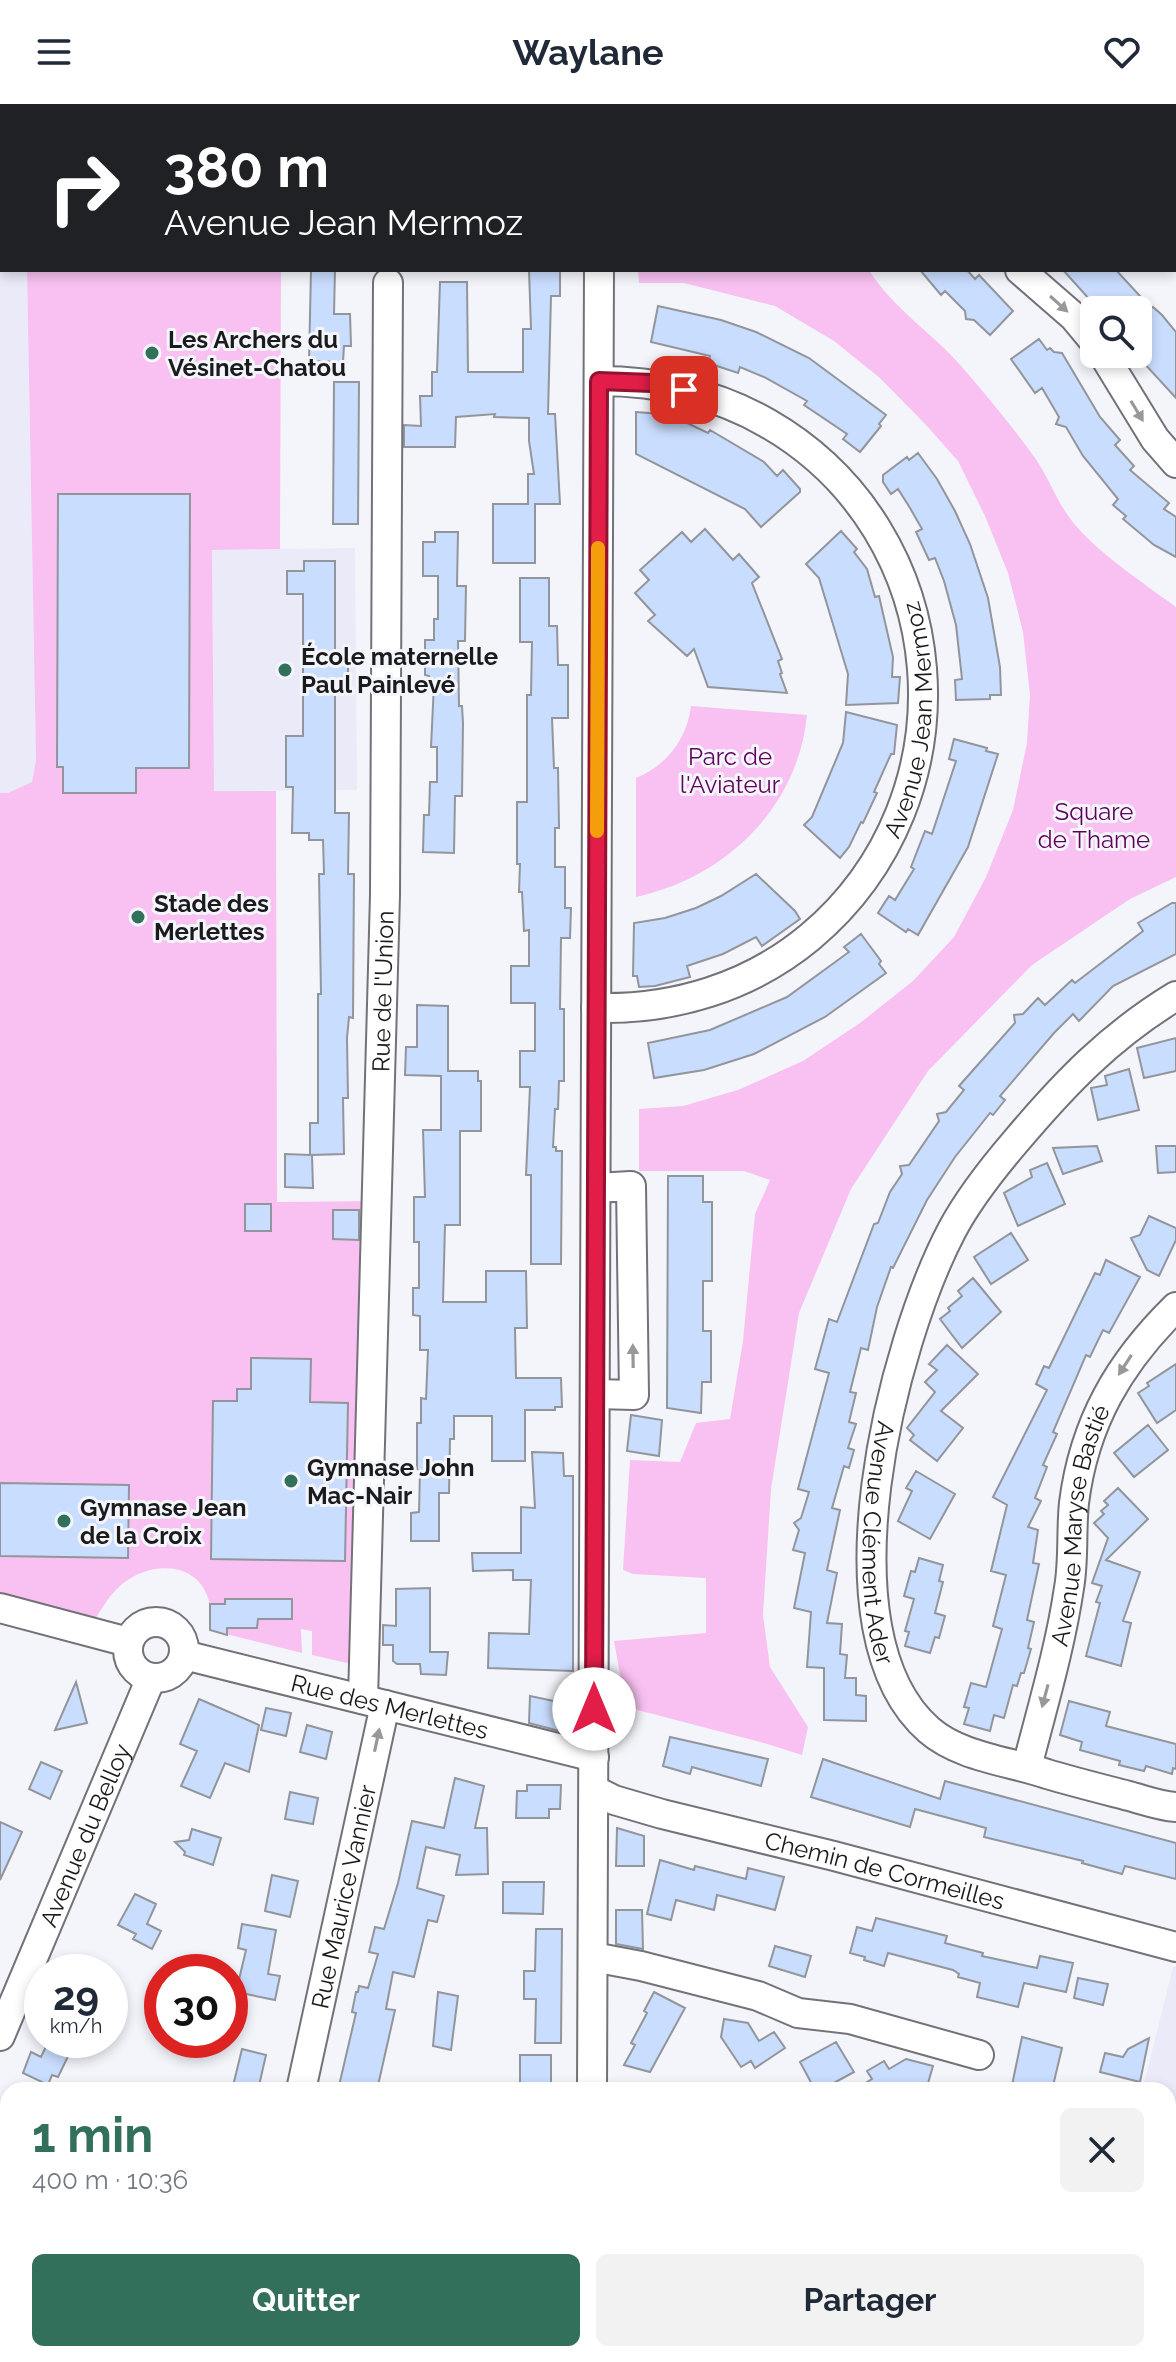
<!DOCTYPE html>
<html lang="fr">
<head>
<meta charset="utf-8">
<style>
  :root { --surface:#fff; --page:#f2f2f3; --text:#1f2937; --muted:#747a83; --accent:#33705b }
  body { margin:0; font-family:Raleway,sans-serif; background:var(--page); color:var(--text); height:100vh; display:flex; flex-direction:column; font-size:30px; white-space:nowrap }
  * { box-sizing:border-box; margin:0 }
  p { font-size:26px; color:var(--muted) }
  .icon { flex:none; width:44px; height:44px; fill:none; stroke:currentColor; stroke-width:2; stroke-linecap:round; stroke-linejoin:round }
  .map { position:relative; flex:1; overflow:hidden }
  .panel { position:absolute; left:0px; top:1978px; width:1176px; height:280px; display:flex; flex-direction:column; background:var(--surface); border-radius:24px 24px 0 0; box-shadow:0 4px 12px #0003 }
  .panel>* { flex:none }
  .top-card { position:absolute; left:0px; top:0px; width:1176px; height:168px; box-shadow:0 4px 12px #0003; background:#202124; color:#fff; overflow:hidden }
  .tools { position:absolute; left:1080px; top:192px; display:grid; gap:16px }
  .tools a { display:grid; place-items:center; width:72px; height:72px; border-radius:12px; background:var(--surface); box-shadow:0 4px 12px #0003; font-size:40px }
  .speed { position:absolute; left:24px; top:1850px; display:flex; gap:16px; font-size:40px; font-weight:700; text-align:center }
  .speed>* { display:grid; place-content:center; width:104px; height:104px; border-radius:50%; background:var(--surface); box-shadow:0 4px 12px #0003; line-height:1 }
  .speed small { font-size:20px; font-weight:400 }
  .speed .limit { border:12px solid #d22; background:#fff; color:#111 }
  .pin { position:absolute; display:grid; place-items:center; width:68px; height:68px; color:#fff; margin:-34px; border-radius:16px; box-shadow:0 4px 12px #0006 }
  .me { position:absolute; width:88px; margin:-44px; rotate:0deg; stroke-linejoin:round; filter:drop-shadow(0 0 6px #0008) }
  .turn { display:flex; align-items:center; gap:28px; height:168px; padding:0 32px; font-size:36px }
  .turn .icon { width:104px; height:104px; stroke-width:2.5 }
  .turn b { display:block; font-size:56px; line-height:68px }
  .round { display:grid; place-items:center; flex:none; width:84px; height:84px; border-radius:12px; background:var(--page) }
  .overview { display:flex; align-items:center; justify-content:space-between; height:136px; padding:0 32px }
  h1 { font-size:48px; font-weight:700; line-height:60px; color:var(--accent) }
  .action { display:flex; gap:16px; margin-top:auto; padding:16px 32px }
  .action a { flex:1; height:92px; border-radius:12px; background:var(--accent); color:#fff; font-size:32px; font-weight:700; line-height:92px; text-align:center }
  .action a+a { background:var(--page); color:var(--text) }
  header { display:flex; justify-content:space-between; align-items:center; height:104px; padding:0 32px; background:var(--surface); font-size:36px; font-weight:700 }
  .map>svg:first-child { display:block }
  .built { fill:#eaeaf8 }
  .green { fill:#f8c1f1 }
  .building { fill:#c9ddfe; stroke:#92959b; stroke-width:2 }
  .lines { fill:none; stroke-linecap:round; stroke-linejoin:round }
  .minor-casing { stroke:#727278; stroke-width:32 }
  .minor { stroke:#fff; stroke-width:28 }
  .oneway { fill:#989899 }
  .route-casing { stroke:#92132f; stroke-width:20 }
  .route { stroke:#e11d48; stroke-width:14 }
  .slow { stroke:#f59e0b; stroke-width:14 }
  .poi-dot { fill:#33705b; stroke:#f4f5fb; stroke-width:3 }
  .labels { text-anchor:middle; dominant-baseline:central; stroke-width:6; stroke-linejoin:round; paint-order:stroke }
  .poi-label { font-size:24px; font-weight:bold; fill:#1b1b1d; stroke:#f4f5fb; text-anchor:start }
  .street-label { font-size:24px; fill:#1b1b1d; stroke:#f4f5fb }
  .park-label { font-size:24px; fill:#60005b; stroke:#f4f5fb }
</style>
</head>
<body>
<header><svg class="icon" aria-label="menu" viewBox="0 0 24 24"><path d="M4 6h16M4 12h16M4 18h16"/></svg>Waylane<svg class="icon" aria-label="heart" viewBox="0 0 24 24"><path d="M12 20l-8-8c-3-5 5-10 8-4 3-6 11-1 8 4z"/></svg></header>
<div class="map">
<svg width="1176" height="2258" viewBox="0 0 1176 2258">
  <rect width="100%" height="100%" fill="#f4f5fb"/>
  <path class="built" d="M0,0H24L2,2V166H27L36,656L32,678L8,689H0Z
    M355,444L357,686L214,687L212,446Z
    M1173,1863H1176V2258H714V2255L700,2250H1168V1986L1144,1979Z"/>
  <path class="green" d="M27,166H281L280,445L212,446L214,687H276L277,1098L378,1097L356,1561L312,1551V1527L301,1525L302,1549L210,1526C210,1518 211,1509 210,1501C201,1456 150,1456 121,1481C107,1493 98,1511 89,1526L0,1503V689H8L32,678L36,656Z
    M638,166H869C893,205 933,229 962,263C987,292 1013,323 1035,354C1049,374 1057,398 1072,417C1096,448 1145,480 1176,503V773L1130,795L1032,861L928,967L851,1085L799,1209L771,1385L763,1511L770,1563L808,1623L802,1651L764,1639L626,1603L614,1537L706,1529V1474L633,1470L623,1466L630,1356L680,1358L696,1319L730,1315L743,1237L755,1110L770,1076L744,1067H639V1005L683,1002L738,986L803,957L860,919L913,877L954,833L986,773L1013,706L1027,639L1030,591L1023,528L1008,469L985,412L958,357L926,321L880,274L834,237L775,202L684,179H639Z
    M691,602L807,611C798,704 725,774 636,793V674C667,661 687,635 691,602Z"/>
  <path class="building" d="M311,166H335L334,210H350L351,242H344L343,258L309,257Z
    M529,166H560V192H551L548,310H555L560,400H535V459H493V400H528V370H534L529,337V314L494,313L495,310L456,313L455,343H404V321L421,322L420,292H432V268H437L440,178H467L468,268H523V225H531Z
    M920,166H967L975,175L979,171L1013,207L990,231L974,216L966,215L965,207L945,187L941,191Z
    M1063,166H1116L1151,204L1153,203L1162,211L1176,228V294L1142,257L1146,252L1138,243V206H1099Z
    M658,202L721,216L756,228L809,254L886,311L879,320L881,322L860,348L843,335L847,330L804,301L807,297L764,273L740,263L738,269L708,259L710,252L651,238Z
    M1039,235L1047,246L1050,244L1054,248L1062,249L1100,313L1120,336L1115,341L1134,362L1130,366L1169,399L1164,405L1176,413V453L1154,441L1123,415L1126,412L1113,401L1118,395L1083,352L1066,323L1056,320L1059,313L1042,284L1035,289L1011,255Z
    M334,278H359L358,420H333Z
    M636,308L661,310V314L681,316L708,329L710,326L764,358L777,372L783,366L800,385V388L761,423L745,405L636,350Z
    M918,349L937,375L955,407L970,440L988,494L1000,563L1001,591H990V595L956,596L955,576L962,575L956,521L944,477L935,454L929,456L916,428L922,425L910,404L898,385L891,390L883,378V371L907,353L909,356Z
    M58,390H190L189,664H136V689H63V663H57Z
    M705,425L733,456L739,450L759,473L752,479L782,555L778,557L782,569L780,570L787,589L708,583L694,545L687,552L648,517L655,511L635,489L649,476L640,466L682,428L691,438Z
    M841,427L857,445L854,448L867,465L875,493L879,492L893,553L892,573H900L898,599L846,601L848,570L819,474L806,460Z
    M435,428H458L457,482H466L465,537H458L459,602H462L463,619L462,692H455L454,749L423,748L424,711H429L430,678H437V643H431L434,580H429V572L425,571V536H434V515H438V472H423V438H435Z
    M304,457H335V553H348V581H335V709H349L348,770H354L353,914L349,913L347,934L348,994H343L344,1050L312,1051L313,1084L285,1083V1050L310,1051V1019H318V890H321L319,770H324L323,736H309V729H292L293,683H286V632H303V490H287V467H304Z
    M520,474H549V522H557L558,561H568V614H552L554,664H558L559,724H555V763H565V804H571L570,834H561L560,905H564V977H559L558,1005H555L553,1043H556V1047H562L561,1160H531V1071H526L530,983H520V947H535V899H511V862H529V826L524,827L522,788H519L520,760H517V698H527V591H531L532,538H520Z
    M846,608L897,621L894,650H891L874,688L877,689L863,719L861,718L849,743L840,754L804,721L812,713L843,639Z
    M954,635L987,644L986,647L998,650L968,743L918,831L908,825L906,828L878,809L889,792L895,796L914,765L911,763L925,727L932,730L956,657L949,655Z
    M756,770L795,807L800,815L762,842L756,833L723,850L687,862L690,873L655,882L639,883L637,872H633L634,819L665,814L696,804L721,792Z
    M1172,799H1176V850L1113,882L1079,917L1073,910L1054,929L1000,992L1005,996L993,1011L990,1009L955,1053L927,1096L893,1164L891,1163L877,1203L868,1246L861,1244L850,1288L856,1289L849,1318L856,1320L848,1344L854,1346L849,1364L844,1362L832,1404L840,1406L827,1466L837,1469L827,1519L842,1520L840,1550L847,1551L845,1574H856V1591L866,1592V1617L824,1616V1564L807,1563L811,1508L794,1504L805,1449L793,1446L799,1426L794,1419L801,1414L809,1388L798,1385L829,1269L815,1265L829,1215L837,1218L874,1120L878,1119L890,1088L902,1070L900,1062L909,1061L939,1017L937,1010L946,1008L964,986L959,982L1015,919L1014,911L1023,910L1038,894L1045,901L1072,876L1075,879L1143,827L1138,819Z
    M861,830L881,857L879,860L886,869L825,913L754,950L704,966L654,974L648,939L710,926L787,893L849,848L844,843Z
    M417,901L448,902V967H478V977H481V1027H460V1121H445L443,1198H486V1167H526L527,1224H515L516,1274H561L562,1303H555V1306H525V1357H492V1312H454V1335H450L449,1389H439V1437H411V1409L419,1408L420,1367L417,1365V1319H421V1294L426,1295L428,1246H420V1212L413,1211V1184H419V1138H414V1093H425L423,1026H441V972L405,971L406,943H417Z
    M1176,934V967L1144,974L1137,944Z
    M1129,965L1139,1006L1098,1016L1091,984L1107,981L1105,972Z
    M1097,1042L1102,1057L1063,1070L1053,1044Z
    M1156,1042H1176V1068L1158,1069Z
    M1047,1059L1065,1100L1018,1122L1004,1089L1032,1073L1030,1066Z
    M668,1072H703V1098H712V1177H703V1227H711V1278H702L701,1309L667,1304Z
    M245,1100H271V1127H245Z
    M333,1106H359V1136L333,1135Z
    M1149,1112L1176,1124V1136L1159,1172L1147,1166L1131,1134L1140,1131Z
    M1011,1129L1028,1156L991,1180L974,1153Z
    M1106,1156L1140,1173L1109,1229L1103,1226L1090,1253L1086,1251L1053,1328L1057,1330L1043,1361L1047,1363L1035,1394L1041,1397L1028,1423L1038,1426L1033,1459L1039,1460L1027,1516L1034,1518L1028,1544L1031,1545L1024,1569H1021L1017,1582L1013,1581L1004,1614L994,1611L990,1627L964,1620L969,1604L964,1603L971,1579L986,1583L1002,1525L993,1522L1006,1471L991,1467L1007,1401L993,1393L1047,1286L1036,1280L1044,1262L1049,1264L1095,1169L1100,1171Z
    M973,1174L1001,1208L962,1244L940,1215L950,1207L948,1204L962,1192L958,1187Z
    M947,1241L978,1270L941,1307L963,1324L937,1357L910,1336L914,1331L907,1324L935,1288L925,1278L937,1266L929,1260Z
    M251,1254L311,1255L310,1298L348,1299L345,1457L211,1455L213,1297H237V1285H251Z
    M1176,1260V1306L1157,1319L1138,1289L1149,1282L1147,1279Z
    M631,1311L662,1316L659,1352L627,1347Z
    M1148,1321L1168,1346L1134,1373L1114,1349Z
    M532,1348L563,1349L564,1372H573V1567L488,1564L489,1529L529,1530L531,1476H513V1466L473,1467L472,1449H521V1403L535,1404Z
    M916,1367L955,1390L930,1435L898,1417L912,1387L906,1384Z
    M0,1379L129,1381L128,1454L0,1452Z
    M1118,1384L1148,1415L1106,1456L1140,1468L1123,1517L1131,1519L1121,1562L1086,1552L1100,1499L1096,1498L1102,1482L1092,1479L1108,1434L1094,1419L1104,1410L1101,1407L1108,1401L1104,1397Z
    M919,1454L943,1461L939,1477L943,1478L935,1509L945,1512L939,1534L935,1533L930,1549L905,1542L909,1528L905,1527L914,1495L904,1492L911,1467L915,1468Z
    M430,1484V1548H448L446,1571L421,1570L420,1560H397L393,1557V1541H383V1521L396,1522V1485Z
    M225,1495H292V1515H258L257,1524H227V1531L210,1526V1500H225Z
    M76,1578L87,1619L55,1626Z
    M530,1592L573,1601V1625L567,1629L529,1619Z
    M199,1595L259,1621L249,1668L225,1659L210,1694L181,1682L197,1647L180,1640Z
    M1069,1597L1110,1608L1106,1622L1176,1640V1665L1173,1664L1172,1670L1146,1662L1144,1667L1119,1661L1120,1657L1080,1646L1082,1638L1060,1631Z
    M266,1604L291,1609L286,1632L261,1626Z
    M307,1621L332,1628L326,1655L300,1648Z
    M670,1633L768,1655L761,1682L692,1663L690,1670L663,1662Z
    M823,1655L940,1695L945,1677L1176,1739V1775L1125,1762L1122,1770L1082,1759L1083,1757L984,1733L986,1724L915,1705L910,1723L811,1693Z
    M41,1658L62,1667L50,1695L29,1685Z
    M455,1674L484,1682L475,1724H487L488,1770L456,1771L460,1751L426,1743L417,1784L444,1792L437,1818L428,1816L414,1873L393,1868L386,1905L395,1906L377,1986H338L356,1909L352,1908L356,1888H358L359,1882L368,1884L378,1850L369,1848L375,1823L384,1825L398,1779L412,1717L444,1724Z
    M527,1681H561L560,1705H549V1714H516L517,1687H527Z
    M290,1688L318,1694L313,1720L285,1715Z
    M0,1718L22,1728L0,1776Z
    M617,1724L644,1732V1762H616Z
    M192,1725L221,1734L213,1761L184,1751L185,1748L175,1738L189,1736Z
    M660,1756L694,1766L695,1762L746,1775L748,1764L784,1773L775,1806L717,1791L714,1806L676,1796L671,1816L647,1810Z
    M272,1771L298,1777L290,1813L265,1807Z
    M503,1778H544L543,1810L503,1809Z
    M135,1790L156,1800L147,1820L161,1827L152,1845L133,1835L136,1830L118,1821Z
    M616,1806H642L643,1845L616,1840Z
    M876,1814L947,1832L945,1839L983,1849L982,1852L1037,1864L1040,1852L1073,1859L1066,1888L1024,1879L1018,1903L977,1893L980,1879L958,1873L959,1870L953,1866L888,1849L884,1862L864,1856L865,1853L850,1849L857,1823L872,1827Z
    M242,1820L276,1826L268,1870L280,1872L275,1896L236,1888L246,1846L238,1844Z
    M536,1825H562L561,1939H535L536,1895H524V1867H535Z
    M775,1842L811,1852L805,1873L769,1862Z
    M1078,1874L1108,1880L1103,1901L1074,1894Z
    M438,1888L458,1892L451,1946L433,1942Z
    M654,1888L685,1904L650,1968L624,1961L635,1941L631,1939L647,1909L644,1907Z
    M724,1915L748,1919L759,1937L774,1928L785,1944L755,1964L751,1957L741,1963L721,1933Z
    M1022,1933L1062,1944L1052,1986H1011Z
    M1149,1934L1140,1978L1100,1968L1105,1949L1123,1953L1128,1945Z
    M49,1936H76L58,1973L52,1971L48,1981L23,1969L31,1948L41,1953Z
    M836,1938L854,1968L821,1986H815L800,1958Z
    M242,1945L266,1951L258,1986H232Z
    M520,1951H551V1985L520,1984Z
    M906,1955L933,1962L926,1986H854L872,1975L867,1967L884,1957L889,1965Z"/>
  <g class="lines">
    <defs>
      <g id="minor">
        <path d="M923,0L924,2"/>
        <path d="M482,2V0"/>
        <path d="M599,2V0"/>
        <path d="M636,2V0"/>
        <path d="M1140,2V0"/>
        <path d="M1020,166L1074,213L1094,237"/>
        <path d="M1103,250L1155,335L1176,359"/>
        <path id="s1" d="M1176,892C1110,932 1065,979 1016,1037C992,1065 969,1094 952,1126C893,1238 817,1528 929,1626C960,1653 1009,1657 1047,1670C1074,1678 1102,1685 1129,1692C1144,1696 1160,1702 1176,1703"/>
        <path id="s2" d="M596,904C674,906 750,883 810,833C976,694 957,428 767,319C715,289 658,277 599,277"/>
        <path d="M595,1290L634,1291L631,1082L596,1084"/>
        <path d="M0,1504L128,1538"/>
        <circle cx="156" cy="1546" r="28"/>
        <path id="s3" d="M184,1551L594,1653"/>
        <path id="s4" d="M363,1595L385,791L388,179"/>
        <path id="s5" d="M1027,1663C1042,1604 1060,1545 1069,1484C1074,1456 1071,1427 1074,1399C1084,1319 1119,1259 1176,1203"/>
        <path id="s6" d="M594,1686L614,1696L662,1710L834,1752L1176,1843"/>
        <path d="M593,1853L641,1862L758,1892L798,1909L850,1915L979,1951"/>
        <path id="s7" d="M0,1932L151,1574"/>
        <path id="s8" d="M301,1986L385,1601"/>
        <path d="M592,1986L599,166"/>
        <path d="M591,2250V2258"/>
        <path d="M241,2258L243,2250"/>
      </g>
    </defs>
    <use href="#minor" class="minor-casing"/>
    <use href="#minor" class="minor"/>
  </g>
  <defs><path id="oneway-solid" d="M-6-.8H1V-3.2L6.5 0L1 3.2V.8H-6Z" transform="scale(2)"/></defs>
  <g class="oneway">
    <use href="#oneway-solid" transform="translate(1059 200) rotate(42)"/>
    <use href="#oneway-solid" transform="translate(1137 307) rotate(59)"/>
    <use href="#oneway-solid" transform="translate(633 1252) rotate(-91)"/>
    <use href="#oneway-solid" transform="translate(1125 1261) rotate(123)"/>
    <use href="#oneway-solid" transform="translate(1045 1592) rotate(105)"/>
    <use href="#oneway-solid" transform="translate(377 1636) rotate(-78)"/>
  </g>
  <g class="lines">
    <defs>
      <path id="route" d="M594,1605L599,277L652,279L684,286"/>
    </defs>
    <use href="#route" class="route-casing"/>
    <use href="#route" class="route"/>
    <path class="slow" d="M597,727L598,444"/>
  </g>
  <g class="poi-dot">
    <circle cx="152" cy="249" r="8"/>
    <circle cx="285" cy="566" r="8"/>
    <circle cx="138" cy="813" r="8"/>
    <circle cx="291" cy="1377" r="8"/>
    <circle cx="64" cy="1417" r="8"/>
  </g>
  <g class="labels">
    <g class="poi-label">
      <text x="168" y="235">Les Archers du<tspan x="168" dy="28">Vésinet-Chatou</tspan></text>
      <text x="301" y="552">École maternelle<tspan x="301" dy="28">Paul Painlevé</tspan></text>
      <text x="154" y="799">Stade des<tspan x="154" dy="28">Merlettes</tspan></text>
      <text x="307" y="1363">Gymnase John<tspan x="307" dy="28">Mac-Nair</tspan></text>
      <text x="80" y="1403">Gymnase Jean<tspan x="80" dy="28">de la Croix</tspan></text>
    </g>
    <g class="street-label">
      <text stroke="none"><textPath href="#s2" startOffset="480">Avenue Jean Mermoz</textPath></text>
      <text stroke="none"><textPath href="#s4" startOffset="708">Rue de l'Union</textPath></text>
      <text stroke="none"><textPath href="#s5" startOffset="248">Avenue Maryse Bastié</textPath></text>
      <text stroke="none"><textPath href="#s1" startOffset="652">Avenue Clément Ader</textPath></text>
      <text stroke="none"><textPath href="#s3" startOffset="212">Rue des Merlettes</textPath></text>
      <text stroke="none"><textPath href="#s7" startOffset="218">Avenue du Belloy</textPath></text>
      <text stroke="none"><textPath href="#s6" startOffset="302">Chemin de Cormeilles</textPath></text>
      <text stroke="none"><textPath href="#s8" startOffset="198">Rue Maurice Vannier</textPath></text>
    </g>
    <g class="park-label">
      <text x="730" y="652">Parc de<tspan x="730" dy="28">l'Aviateur</tspan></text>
      <text x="1094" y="707">Square<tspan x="1094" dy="28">de Thame</tspan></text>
    </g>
  </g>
</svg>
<div class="tools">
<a><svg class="icon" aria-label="search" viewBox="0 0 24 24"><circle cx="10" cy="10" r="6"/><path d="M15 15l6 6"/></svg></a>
</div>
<div class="speed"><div>29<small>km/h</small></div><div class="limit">30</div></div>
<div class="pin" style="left:684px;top:286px;background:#d93025"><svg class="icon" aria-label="arrive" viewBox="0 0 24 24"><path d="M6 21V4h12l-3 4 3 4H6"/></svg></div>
<svg class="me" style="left:594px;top:1605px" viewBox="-20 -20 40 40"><circle r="19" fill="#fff"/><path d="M0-13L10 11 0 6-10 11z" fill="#e11d48"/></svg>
<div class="top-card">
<div class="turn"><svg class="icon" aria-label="right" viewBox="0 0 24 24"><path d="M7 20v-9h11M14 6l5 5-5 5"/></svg><div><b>380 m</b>Avenue Jean Mermoz</div></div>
</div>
<section class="panel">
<div class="overview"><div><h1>1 min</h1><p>400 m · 10:36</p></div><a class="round"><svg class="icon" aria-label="close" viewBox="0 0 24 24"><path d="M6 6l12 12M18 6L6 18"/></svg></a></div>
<div class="action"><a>Quitter</a><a>Partager</a></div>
</section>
</div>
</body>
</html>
